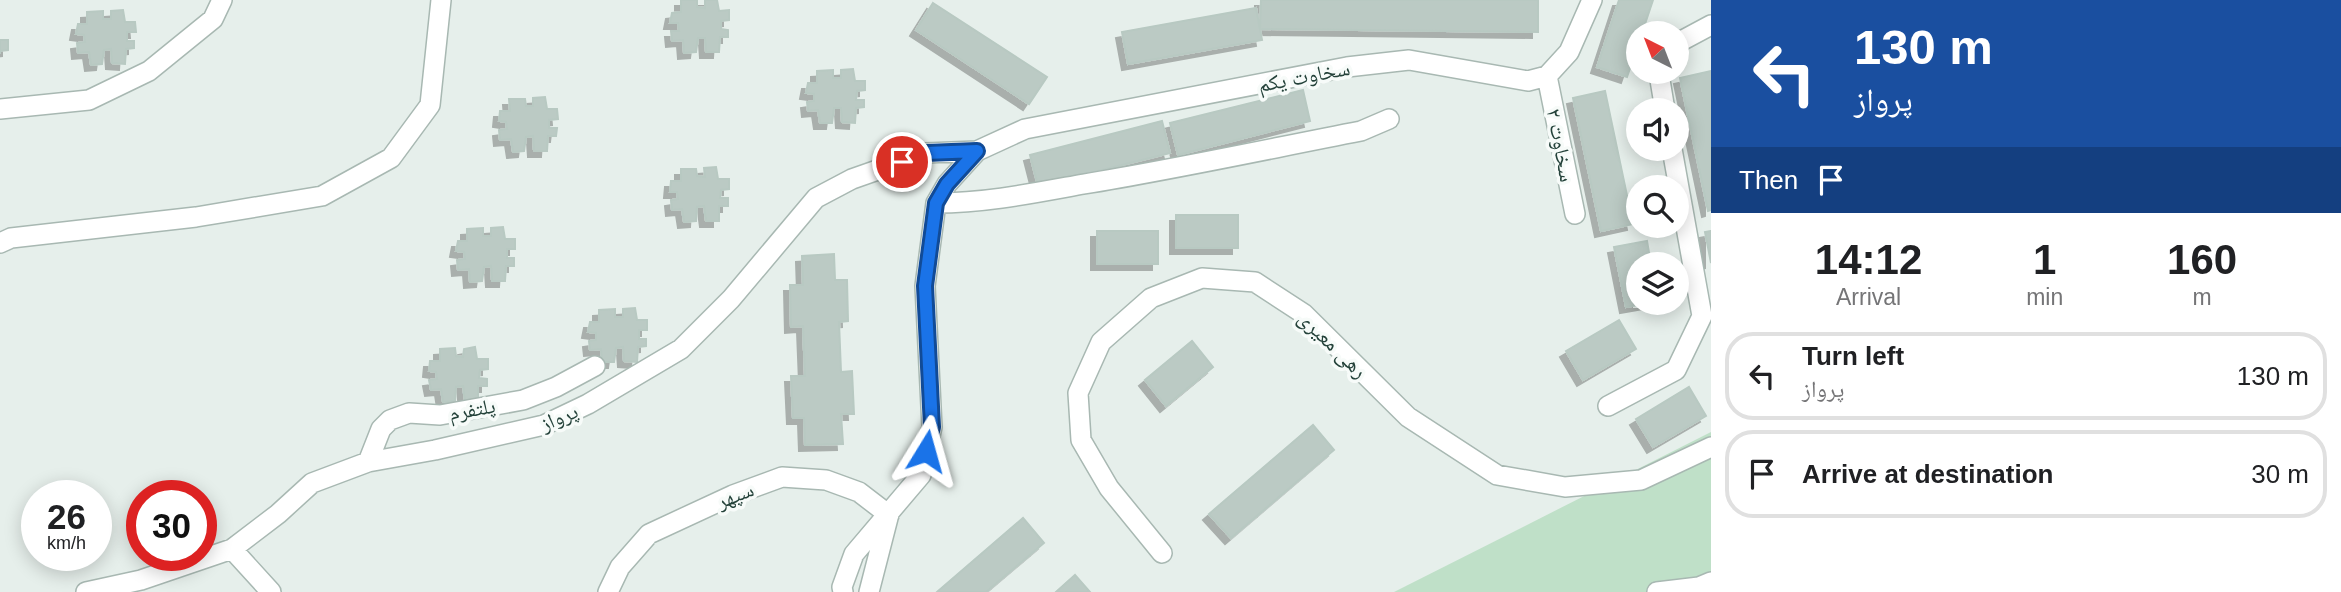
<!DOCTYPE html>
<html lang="en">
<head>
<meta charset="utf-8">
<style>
  :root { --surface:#fff; --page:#f2f2f2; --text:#202124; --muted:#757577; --line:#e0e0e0 }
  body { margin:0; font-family:Helvetica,"Noto Naskh Arabic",sans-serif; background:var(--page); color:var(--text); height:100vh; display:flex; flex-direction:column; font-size:26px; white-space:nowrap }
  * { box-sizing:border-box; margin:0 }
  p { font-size:23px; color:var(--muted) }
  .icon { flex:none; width:38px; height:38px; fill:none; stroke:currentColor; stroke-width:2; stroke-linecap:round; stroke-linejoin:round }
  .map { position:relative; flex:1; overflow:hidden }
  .details { display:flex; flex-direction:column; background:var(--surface); width:630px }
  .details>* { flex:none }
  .top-card { background:#1a4fa0; color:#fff; overflow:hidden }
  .needle { width:46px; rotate:318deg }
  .fabs { position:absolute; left:1626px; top:21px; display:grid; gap:14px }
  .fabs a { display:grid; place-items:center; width:63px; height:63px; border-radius:50%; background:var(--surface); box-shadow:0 4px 18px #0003; font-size:35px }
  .speed { position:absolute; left:21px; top:480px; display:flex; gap:14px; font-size:35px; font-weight:700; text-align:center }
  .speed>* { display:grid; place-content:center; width:91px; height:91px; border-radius:50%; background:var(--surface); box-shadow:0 4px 18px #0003; line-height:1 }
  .speed small { font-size:18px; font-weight:400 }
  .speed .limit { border:10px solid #d22; background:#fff; color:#111 }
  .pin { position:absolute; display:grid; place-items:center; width:60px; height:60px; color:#fff; margin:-30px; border:4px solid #fff; border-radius:50%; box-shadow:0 2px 7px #0007 }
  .me { position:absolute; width:77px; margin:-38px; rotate:8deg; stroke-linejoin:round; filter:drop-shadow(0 0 5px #0008) }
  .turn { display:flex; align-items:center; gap:24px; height:147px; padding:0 28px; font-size:32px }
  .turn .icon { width:91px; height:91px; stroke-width:2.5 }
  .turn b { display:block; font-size:49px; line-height:60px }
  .then { display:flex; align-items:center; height:66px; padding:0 28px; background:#0003; gap:14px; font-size:26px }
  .eta { display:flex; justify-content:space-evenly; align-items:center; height:119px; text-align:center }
  .eta b { font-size:42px; font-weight:700; line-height:49px }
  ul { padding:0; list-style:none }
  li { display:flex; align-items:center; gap:21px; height:88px; margin:0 14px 10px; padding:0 14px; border:4px solid var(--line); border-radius:28px }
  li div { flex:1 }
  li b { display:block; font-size:26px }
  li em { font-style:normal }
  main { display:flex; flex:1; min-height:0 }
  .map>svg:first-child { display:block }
  .green { fill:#bfe0c8 }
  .building { fill:#bbcac4; stroke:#b8c9c2; stroke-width:2; filter:url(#shadow) }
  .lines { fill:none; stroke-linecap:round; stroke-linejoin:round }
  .minor-casing { stroke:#a8b8b2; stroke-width:22 }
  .minor { stroke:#fff; stroke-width:19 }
  .route-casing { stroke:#114b97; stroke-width:18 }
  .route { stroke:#1a73e8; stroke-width:12 }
  .labels { text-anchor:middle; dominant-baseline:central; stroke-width:7; stroke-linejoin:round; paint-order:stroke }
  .street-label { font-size:21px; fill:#24423a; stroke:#f7fbf9 }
</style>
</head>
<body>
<main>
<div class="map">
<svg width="1711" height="592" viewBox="0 0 1711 592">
  <defs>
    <filter id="shadow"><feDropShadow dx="-6" dy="6" stdDeviation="0" flood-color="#0004"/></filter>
  </defs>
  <rect width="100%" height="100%" fill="#e6efeb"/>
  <path class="green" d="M1711,432V592H1394Z"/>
  <path class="building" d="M681,0H697V7L705,8V0H717L719,11L729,10V20L721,21V29L728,30V37H720L719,52H706L705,38H698L696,52L684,53L683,40L672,41L671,31H679L678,23H670L672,13L681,12Z
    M1261,0H1538V32L1260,29Z
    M1619,0H1653L1642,33H1638V45L1627,77L1597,67Z
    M933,3L1047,77L1029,104L916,30Z
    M1256,8L1262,40L1128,64L1122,32Z
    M123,10L125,22H135L136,32H127V41H134V48L126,49L125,64L112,63L111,49L104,50L102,64L91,65L89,52L78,53L77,43L85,42L84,35L76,34L78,24H87V12L103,11V19H111V11Z
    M0,40H8V50L0,51V54Z
    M853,69L855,81H865V90L857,91L856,100H864V107L856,108L855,123L842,122L841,108H834L832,123H820L818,110L808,111L807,102L814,101V94L806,93L808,83H817V71L833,70V78H841V70Z
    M1711,71V210L1708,211L1680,78Z
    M1303,90L1310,121L1178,155L1170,123Z
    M1605,91L1633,224L1601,231L1573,98Z
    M545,97L547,109H557L558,119L549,120V128H557L556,136H548L547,151H534L533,136L526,137L524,151L513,152L511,139L500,140L499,130L507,129L506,122L499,121L500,111H510L509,99H525L526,106H533V98Z
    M1162,121L1170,153L1038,186L1030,155Z
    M716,167L718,179H729V189L721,190L720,198H728V206H719V221H706L704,206L697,207L696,221L684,222L682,209L672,210L671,200L678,199L677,192H670L671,181H681V169H696L697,176L705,177L704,168Z
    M1176,215H1238V248H1176Z
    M503,227L505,239H515V249H507V258H514V266H506L505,281H492L491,266L484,267L482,281L470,282L469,269L458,270L457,260L465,259L464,252L456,251L458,241H467V229L483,228V236H491V228Z
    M1097,231H1158V264H1097Z
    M1711,231V263L1705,232Z
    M1647,241L1651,264H1638V303H1649L1626,307L1614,247Z
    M834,254L835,280H847L848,321L839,322L841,372L852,371L854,414H841L843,444L805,445L804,418H793L791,376H805L803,326L791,327L790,285H803L802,256Z
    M635,308L637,320H647V330H639V339H646V346L638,347L637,362L624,361L623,347L616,348L614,362H602L601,349L590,350L589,341L596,340V333L588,332L590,322H599V310L615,309V317H623V309Z
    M1619,320L1636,349L1583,380L1566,351Z
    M1192,341L1213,367L1166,406L1145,380Z
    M475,347L477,359H488V369L480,370L479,378L487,379V386H478V401H465L463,386L456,387L455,401L443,402L441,389L431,390L429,380L437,379L436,372L429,371L430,361H440V349L455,348L456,356L463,357L464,349Z
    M1689,387L1706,416L1653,447L1636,419Z
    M1313,425L1334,450L1231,538L1209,514Z
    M1023,518L1044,543L986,592H937Z
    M1075,575L1090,592H1056Z"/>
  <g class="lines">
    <defs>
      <path id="minor" d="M1676,47L1683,40L1711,25
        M1662,72L1660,80L1665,110
        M1547,76L1575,214
        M0,109L89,100L149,71L213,19L222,0
        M936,203C986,203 1034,193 1084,184C1176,169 1268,149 1361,131L1389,119
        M0,243L11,238L196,217L322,196L391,158L430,105L441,0
        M1608,406L1676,370L1702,316L1672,149
        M368,462L381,429L390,420L409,413L440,415L523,400L556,387L595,366
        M232,549L271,592
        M1162,553L1109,488L1081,440L1078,393L1101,342L1151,298L1202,278L1255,282L1304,314L1408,417L1497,475L1565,487L1641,480L1711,447
        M86,592L141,580L232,549L278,514L312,483L368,462L435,450L544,425L588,404L681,349L731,299L816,198L852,179L926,153L977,151L1025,129L1347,67L1409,60L1528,81L1547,76L1569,52L1592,0
        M608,592L620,567L649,534L733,495L782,477L826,480L859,492L889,515
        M843,592L842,587L854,554L921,475L932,427L925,286L936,203L947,184L977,151
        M869,592L888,518
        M1657,592L1699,587L1711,582"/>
    </defs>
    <use href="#minor" class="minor-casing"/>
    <use href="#minor" class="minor"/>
  </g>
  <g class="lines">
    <defs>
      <path id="route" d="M902,162L926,153L977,151L947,184L936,203L925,286L932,427L926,451"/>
    </defs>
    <use href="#route" class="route-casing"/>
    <use href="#route" class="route"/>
  </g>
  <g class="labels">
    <g class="street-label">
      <text transform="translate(1304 76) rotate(-11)">سخاوت یکم</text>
      <text transform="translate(1561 145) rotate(79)">سخاوت ۲</text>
      <text transform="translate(1333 344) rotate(44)">رهی معیری</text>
      <text transform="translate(472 409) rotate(-10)">پلتفرم</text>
      <text transform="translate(559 417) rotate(-23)">پرواز</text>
      <text transform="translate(735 495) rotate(-22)">سپهر</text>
    </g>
  </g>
</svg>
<div class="fabs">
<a><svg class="needle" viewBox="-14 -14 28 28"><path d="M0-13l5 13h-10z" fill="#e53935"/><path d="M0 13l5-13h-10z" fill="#757577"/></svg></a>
<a><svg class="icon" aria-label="sound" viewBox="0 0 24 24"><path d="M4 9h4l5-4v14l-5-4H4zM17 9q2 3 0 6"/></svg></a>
<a><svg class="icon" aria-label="search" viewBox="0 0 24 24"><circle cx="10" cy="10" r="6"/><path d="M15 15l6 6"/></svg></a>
<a><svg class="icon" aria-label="layers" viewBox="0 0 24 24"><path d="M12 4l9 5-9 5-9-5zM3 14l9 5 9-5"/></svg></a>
</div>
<div class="speed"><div>26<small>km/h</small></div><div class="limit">30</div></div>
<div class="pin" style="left:902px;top:162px;background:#d93025"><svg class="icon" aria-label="arrive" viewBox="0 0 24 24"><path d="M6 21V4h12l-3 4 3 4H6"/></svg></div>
<svg class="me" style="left:926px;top:451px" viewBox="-20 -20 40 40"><path d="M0-17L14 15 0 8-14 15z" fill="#1a73e8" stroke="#fff" stroke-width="4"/></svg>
</div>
<section class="details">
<div class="top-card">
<div class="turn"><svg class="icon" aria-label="left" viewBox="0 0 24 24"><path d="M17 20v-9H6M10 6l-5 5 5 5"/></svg><div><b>130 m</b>پرواز</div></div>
<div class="then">Then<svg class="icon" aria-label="arrive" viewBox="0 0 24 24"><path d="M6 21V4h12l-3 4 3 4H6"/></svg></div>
</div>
<div class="eta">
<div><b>14:12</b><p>Arrival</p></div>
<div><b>1</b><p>min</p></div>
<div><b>160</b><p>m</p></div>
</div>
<ul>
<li><svg class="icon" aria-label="left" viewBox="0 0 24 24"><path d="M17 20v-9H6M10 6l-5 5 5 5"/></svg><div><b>Turn left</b><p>پرواز</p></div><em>130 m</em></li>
<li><svg class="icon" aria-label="arrive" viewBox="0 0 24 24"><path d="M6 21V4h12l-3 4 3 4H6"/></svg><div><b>Arrive at destination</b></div><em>30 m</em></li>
</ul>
</section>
</main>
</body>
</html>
